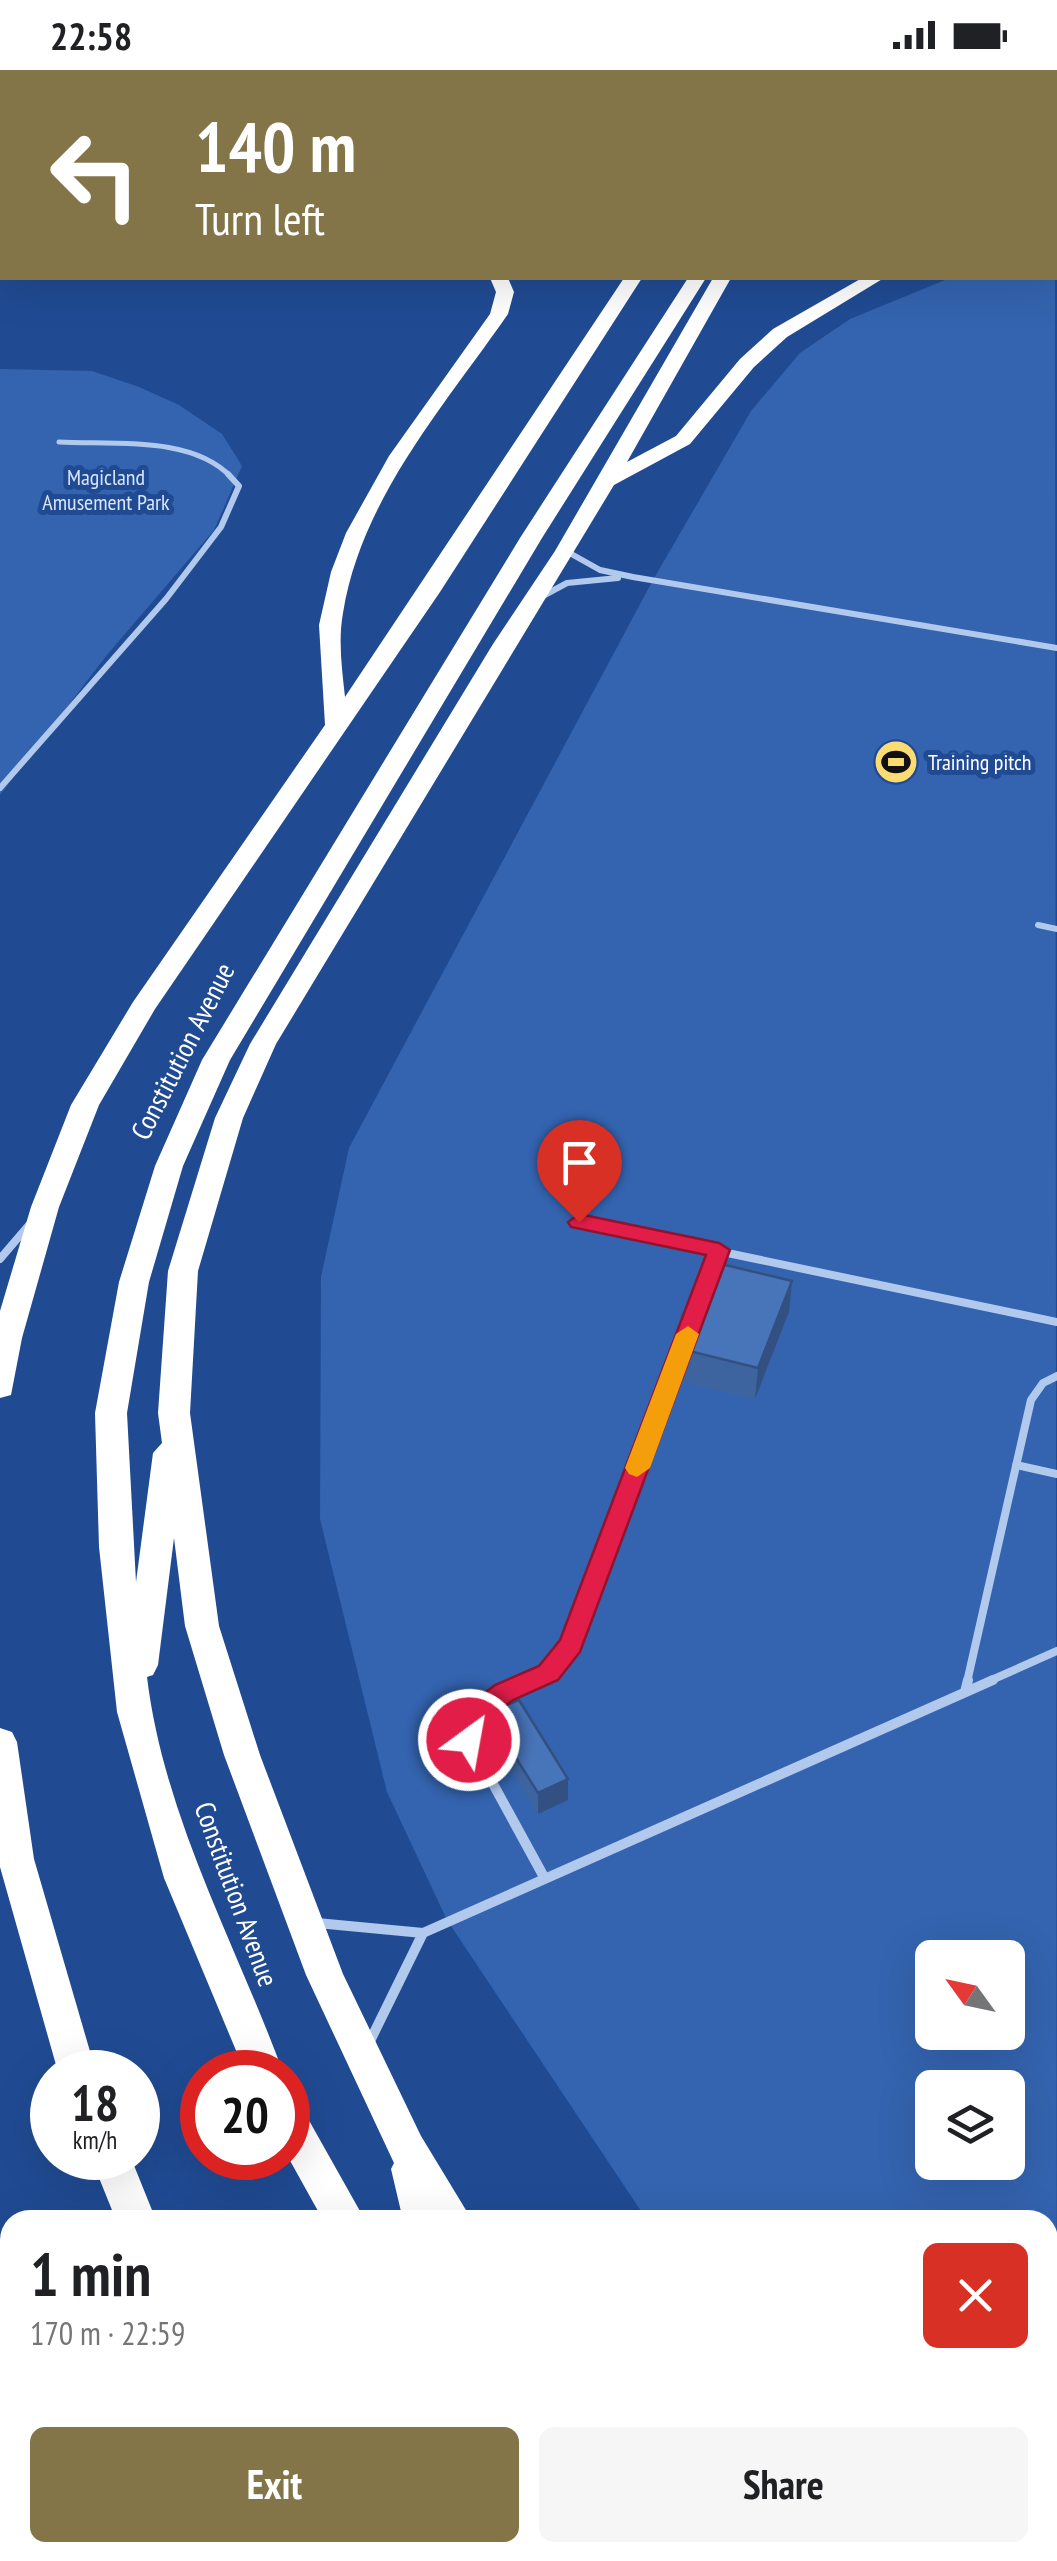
<!DOCTYPE html>
<html lang="en">
<head>
<meta charset="utf-8">
<style>
  :root { --surface:#fff; --page:#f6f6f6; --text:#202124; --muted:#757577; --accent:#837548 }
  body { margin:0; font-family:"PT Sans Narrow",sans-serif; background:var(--page); color:var(--text); height:100vh; display:flex; flex-direction:column; font-size:38px; white-space:nowrap }
  * { box-sizing:border-box; margin:0 }
  p { font-size:32px; color:var(--muted) }
  .icon { flex:none; width:55px; height:55px; fill:none; stroke:currentColor; stroke-width:2; stroke-linecap:round; stroke-linejoin:round }
  .map { position:relative; flex:1; overflow:hidden }
  .side { position:absolute; left:0px; top:2140px; width:1058px; height:352px; display:flex; flex-direction:column; background:var(--surface); border-radius:30px 30px 0 0; box-shadow:0 10px 40px #0002 }
  .side>* { flex:none }
  .hud { position:absolute; left:0px; top:0px; width:1058px; height:210px; box-shadow:0 10px 40px #0002; background:#837548; color:#fff; overflow:hidden }
  .needle { width:65px; rotate:303deg }
  .controls { position:absolute; left:915px; top:1870px; display:grid; gap:20px }
  .controls a { display:grid; place-items:center; width:110px; height:110px; border-radius:15px; background:var(--surface); box-shadow:0 10px 40px #0002; font-size:50px }
  .speed { position:absolute; left:30px; top:1980px; display:flex; gap:20px; font-size:50px; font-weight:700; text-align:center }
  .speed>* { display:grid; place-content:center; width:130px; height:130px; border-radius:50%; background:var(--surface); box-shadow:0 10px 40px #0002; line-height:1 }
  .speed small { font-size:25px; font-weight:400 }
  .speed .limit { border:15px solid #d22; background:#fff; color:#111 }
  .pin { position:absolute; display:grid; place-items:center; width:85px; height:85px; color:#fff; margin:-102px -42px; border-radius:50% 50% 50% 0; rotate:-45deg; box-shadow:0 0 10px #0007 }
  .pin .icon { rotate:45deg }
  .me { position:absolute; width:110px; margin:-55px; rotate:32deg; stroke-linejoin:round; filter:drop-shadow(0 0 8px #0008) }
  .turn { display:flex; align-items:center; gap:35px; height:210px; padding:0 30px; font-size:45px }
  .turn .icon { width:130px; height:130px; stroke-width:2.5 }
  .turn b { display:block; font-size:70px; line-height:85px }
  .round { display:grid; place-items:center; flex:none; width:105px; height:105px; border-radius:15px; background:var(--page) }
  .headline { display:flex; align-items:center; justify-content:space-between; height:170px; padding:0 30px }
  h1 { font-size:60px; font-weight:700; line-height:75px }
  .cta { display:flex; gap:20px; margin-top:auto; padding:20px 30px }
  .cta a { flex:1; height:115px; border-radius:15px; background:var(--accent); color:#fff; font-size:40px; font-weight:700; line-height:115px; text-align:center }
  .cta a+a { background:var(--page); color:var(--text) }
  .status { display:flex; justify-content:space-between; align-items:center; height:70px; padding:0 50px; background:var(--surface); direction:ltr }
  .status svg { height:28px; fill:currentColor }
  .map>svg:first-child { display:block }
  .green { fill:#3464b0; fill-rule:evenodd }
  .lines { fill:none; stroke-linecap:round; stroke-linejoin:round }
  .lane-far3 { stroke:#b2c9ee; stroke-width:5 }
  .lane-far2 { stroke:#b2c9ee; stroke-width:6 }
  .lane-far1 { stroke:#b2c9ee; stroke-width:8 }
  .lane { stroke:#b2c9ee; stroke-width:10 }
  .street { stroke:#b2c9ee; stroke-width:6 }
  .primary { stroke:#f9fbff; stroke-width:25 }
  .highway { fill:#fff; fill-rule:evenodd }
  .wall { fill:#3e649f }
  .shaded-wall { fill:#325182 }
  .building { fill:#4874b9; stroke:#325182; stroke-width:2.5 }
  .route { fill:#e11d48; stroke:#92132f; stroke-width:2.5 }
  .slow { fill:#f59e0b }
  .labels { text-anchor:middle; dominant-baseline:central; stroke-width:10; stroke-linejoin:round; paint-order:stroke }
  .far-park-label { font-size:22px; fill:#d8e5fa; stroke:#204b93 }
  .far-poi-label { font-size:22px; fill:#fff; stroke:#204b93; text-anchor:start }
  .street-label { font-size:28px; fill:#fff; stroke:#204b93 }
</style>
</head>
<body>
<div class="status"><b>22:58</b><svg viewBox="0 0 49 12"><path d="M0 12V9h3v3zM5 12V6h3v6zM10 12V3h3v9zM15 12V0h3v12zM26 1h20v11H26zM47 4h2v5h-2z"/></svg></div>
<div class="map">
<svg width="1057" height="2491" viewBox="0 0 1057 2491">
  <rect width="100%" height="100%" fill="#204b93"/>
  <path class="green" d="M1055,182L1057,2491H940L931,2483L1048,2482V2150H647L447,1850L387,1722L320,1449L321,1207L349,1078L653,510L751,341L800,283L850,249L950,208H1055ZM932,1888H1008V1962H932ZM932,2018H1008V2092H932Z
    M0,299L92,301L139,317L179,335L222,364L242,396L214,460L106,586L0,725Z"/>
  <g class="lines">
    <path class="lane-far3" d="M59,372C111,375 192,365 231,407"/>
    <path class="lane-far2" d="M566,481L600,500L633,507L1057,578
      M541,527L567,513L618,508
      M0,718L166,529L221,457L239,416L228,404
      M1038,855L1057,859"/>
    <path class="lane-far1" d="M579,1152L1057,1252
      M0,1189L29,1155
      M1016,1395L1057,1404
      M534,1612L553,1598L571,1575L719,1180
      M967,1612L1031,1330L1043,1313L1057,1306
      M987,1612L1057,1581"/>
    <path class="lane" d="M539,1610C502,1629 484,1626 469,1670L544,1807
      M965,1622L968,1610
      M317,1853L423,1863L993,1610
      M370,1971L423,1863"/>
    <path class="street" d="M204,0L265,2
      M311,2L329,0"/>
    <path class="primary" d="M820,2L822,0"/>
    <path class="highway" d="M0,36H2V46H0Z
      M1057,56V66L1055,67V57Z
      M0,61H2V71H0Z
      M0,82L2,83V93H0Z
      M1055,84H1057V94H1055Z
      M1055,110H1057V120H1055Z
      M1055,133H1057V143H1055Z
      M1055,155H1057V165H1055Z
      M490,208H508L514,222L508,244C445,335 361,429 343,543C338,571 342,599 345,627L624,208H642L440,522L155,939L99,1035L59,1137L22,1268L11,1325L0,1328V1241L31,1137L71,1035L133,932L325,655L319,555L331,502L346,463L389,386L490,244L496,222Z
      M688,208H706L542,468L230,990L183,1096L149,1212L127,1343L136,1512L153,1383L162,1373L158,1343L168,1201L215,1048L250,974L493,574L555,481L713,208H731L627,392L676,366L740,289L773,259L862,208H884L787,267L754,297L690,374L614,415L276,974L243,1048L198,1201L190,1343L219,1556L260,1685L343,1904L421,2066L472,2150H403L391,2099L394,2093L306,1905L224,1685L185,1556L174,1468L158,1595L153,1605L147,1607C164,1747 235,1872 283,2002H245L164,1808L117,1642L99,1477L95,1343L119,1212L155,1096L202,990L520,468Z
      M0,1658L12,1662L17,1672L34,1789L96,2002H58L0,1797Z
      M288,2033L302,2038L365,2150H323L288,2087Z
      M91,2088H131L156,2150H116Z
      M308,2482H355L358,2491H312Z
      M556,2482H603L606,2491H560Z
      M673,2482H721L724,2491H677Z"/>
  </g>
  <path class="wall" d="M789,1242L755,1329L683,1312L685,1280Z
    M488,1643L568,1730L538,1744L489,1664Z"/>
  <path class="shaded-wall" d="M792,1211L789,1242L755,1329L758,1298Z
    M568,1709V1730L538,1744V1723Z"/>
  <path class="building" d="M721,1194L792,1211L758,1298L685,1280Z
    M519,1630L568,1709L538,1723L488,1643Z"/>
  <path class="route" d="M579,1144L719,1173L730,1180L580,1582L558,1610L513,1630L488,1649L478,1678L469,1681L460,1678L456,1670L467,1636L495,1615L539,1596L560,1570L706,1185L571,1157L568,1152Z"/>
  <path class="slow" d="M688,1256L699,1264L650,1398L637,1407L629,1404L625,1398L676,1264Z"/>
  <defs>
    <symbol id="stadium-disc" viewBox="-11 -11 22 22"><circle r="9.5" fill="#fbdc73" stroke="#204b93"/><path d="M0-5a6.5 5 0 1 0 0 10a6.5 5 0 1 0 0-10ZM-3.5-1.8h7v3.6h-7Z" fill="#111"/></symbol>
  </defs>
  <g fill-rule="evenodd">
    <use href="#stadium-disc" x="871" y="667" width="50" height="50"/>
  </g>
  <g class="labels">
    <g class="far-park-label">
      <text x="106" y="407">Magicland<tspan x="106" dy="25">Amusement Park</tspan></text>
    </g>
    <g class="far-poi-label">
      <text x="928" y="692">Training pitch</text>
    </g>
    <g class="street-label">
      <text transform="translate(182 981) rotate(-63)">Constitution Avenue</text>
      <text transform="translate(237 1824) rotate(70)">Constitution Avenue</text>
    </g>
  </g>
</svg>
<div class="controls">
<a><svg class="needle" viewBox="-14 -14 28 28"><path d="M0-13l5 13h-10z" fill="#e53935"/><path d="M0 13l5-13h-10z" fill="#757577"/></svg></a>
<a><svg class="icon" aria-label="layers" viewBox="0 0 24 24"><path d="M12 4l9 5-9 5-9-5zM3 14l9 5 9-5"/></svg></a>
</div>
<div class="speed"><div>18<small>km/h</small></div><div class="limit">20</div></div>
<div class="pin" style="left:579px;top:1152px;background:#d93025"><svg class="icon" aria-label="arrive" viewBox="0 0 24 24"><path d="M6 21V4h12l-3 4 3 4H6"/></svg></div>
<svg class="me" style="left:469px;top:1670px" viewBox="-20 -20 40 40"><circle r="17" fill="#e11d48" stroke="#fff" stroke-width="3"/><path d="M0-11L8 9 0 5-8 9z" fill="#fff"/></svg>
<div class="hud">
<div class="turn"><svg class="icon" aria-label="left" viewBox="0 0 24 24"><path d="M17 20v-9H6M10 6l-5 5 5 5"/></svg><div><b>140 m</b>Turn left</div></div>
</div>
<section class="side">
<div class="headline"><div><h1>1 min</h1><p>170 m · 22:59</p></div><a class="round" style="background:#d93025;color:#fff"><svg class="icon" aria-label="close" viewBox="0 0 24 24"><path d="M6 6l12 12M18 6L6 18"/></svg></a></div>
<div class="cta"><a>Exit</a><a>Share</a></div>
</section>
</div>
</body>
</html>
